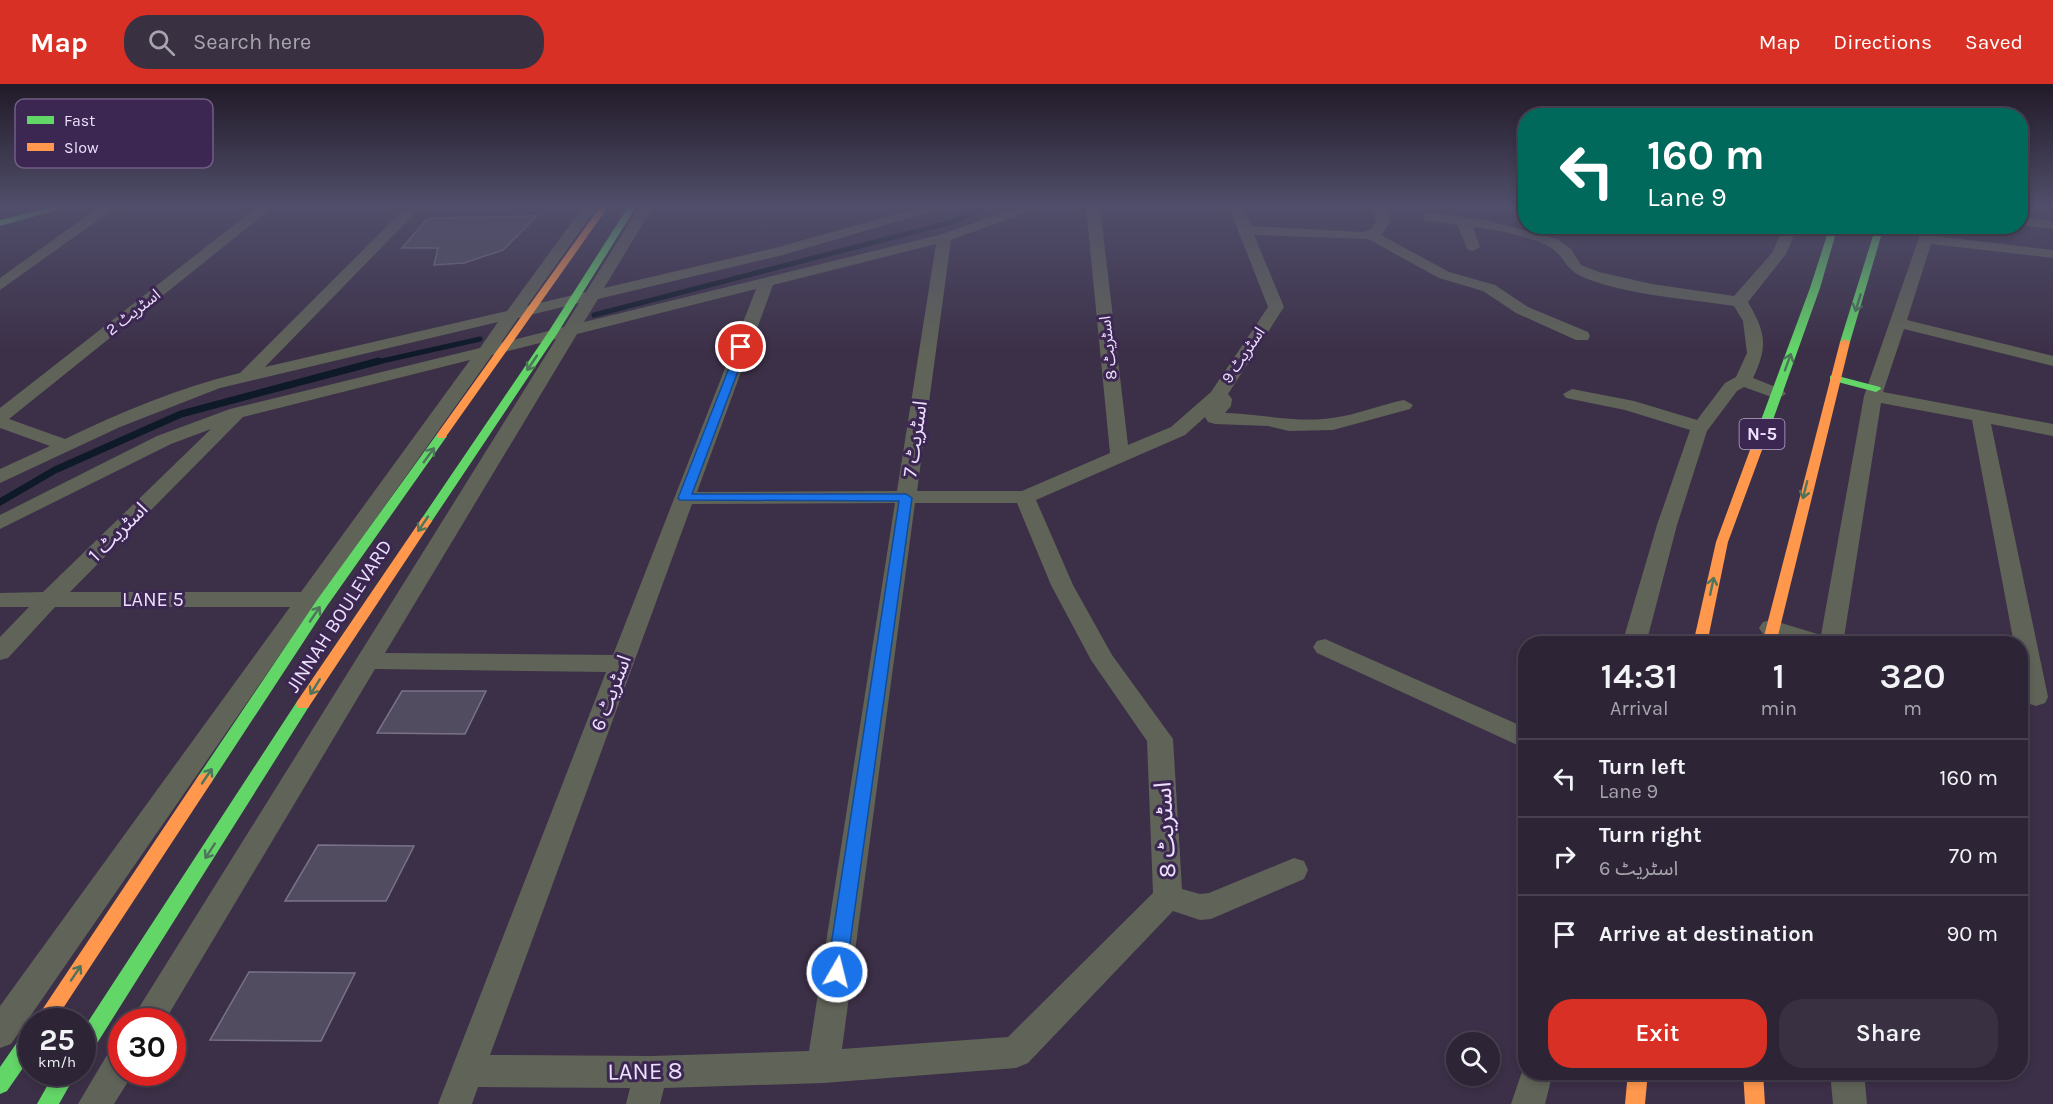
<!DOCTYPE html>
<html lang="en">
<head>
<meta charset="utf-8">
<style>
  :root { --surface:#2d2436; --page:#393042; --text:#f1f3f6; --muted:#a7a4ad; --line:#484151; --accent:#d93025 }
  body { margin:0; font-family:Karla,"Noto Sans Arabic",sans-serif; background:var(--page); color:var(--text); height:100vh; display:flex; flex-direction:column; font-size:22px; white-space:nowrap }
  * { box-sizing:border-box; margin:0 }
  p { font-size:20px; color:var(--muted) }
  .icon { flex:none; width:33px; height:33px; fill:none; stroke:currentColor; stroke-width:2; stroke-linecap:round; stroke-linejoin:round }
  .map { position:relative; flex:1; overflow:hidden }
  .sheet { position:absolute; left:1518px; top:552px; width:510px; height:444px; display:flex; flex-direction:column; background:var(--surface); border-radius:24px; box-shadow:0 3px 9px #0003,0 0 0 2px var(--line) }
  .sheet>* { flex:none }
  .guide { position:absolute; left:1518px; top:24px; width:510px; height:126px; border-radius:24px; box-shadow:0 3px 9px #0003,0 0 0 2px var(--line); background:#00695c; color:#fff; overflow:hidden }
  .tools { position:absolute; left:1446px; top:948px; display:grid; gap:12px }
  .tools a { display:grid; place-items:center; width:54px; height:54px; border-radius:50%; background:var(--surface); box-shadow:0 3px 9px #0003,0 0 0 2px var(--line); font-size:30px }
  .speed { position:absolute; left:18px; top:924px; display:flex; gap:12px; font-size:30px; font-weight:700; text-align:center }
  .speed>* { display:grid; place-content:center; width:78px; height:78px; border-radius:50%; background:var(--surface); box-shadow:0 3px 9px #0003,0 0 0 2px var(--line); line-height:1 }
  .speed small { font-size:15px; font-weight:400 }
  .speed .limit { border:9px solid #d22; background:#fff; color:#111 }
  .pin { position:absolute; display:grid; place-items:center; width:51px; height:51px; color:#fff; margin:-26px; border:3px solid #fff; border-radius:50%; box-shadow:0 2px 6px #0007 }
  .me { position:absolute; width:66px; margin:-33px; rotate:8deg; stroke-linejoin:round; filter:drop-shadow(0 0 4px #0008) }
  .turn { display:flex; align-items:center; gap:21px; height:126px; padding:0 30px; font-size:27px }
  .turn .icon { width:78px; height:78px; stroke-width:2.5 }
  .turn b { display:block; font-size:42px; line-height:51px }
  .eta { display:flex; justify-content:space-evenly; align-items:center; height:102px; text-align:center }
  .eta b { font-size:36px; font-weight:600; line-height:42px }
  .cta { display:flex; gap:12px; margin-top:auto; padding:12px 30px }
  .cta a { flex:1; height:69px; border-radius:24px; background:var(--accent); color:#fff; font-size:24px; font-weight:600; line-height:69px; text-align:center }
  .cta a+a { background:var(--page); color:var(--text) }
  ul { padding:0; list-style:none }
  li { display:flex; align-items:center; gap:18px; height:78px; padding:0 30px; border-top:2px solid var(--line) }
  li div { flex:1 }
  li b { display:block; font-size:22px }
  li em { font-style:normal }
  header { display:flex; align-items:center; gap:36px; box-sizing:border-box; height:84px; padding:0 30px; background:var(--accent); color:#fff }
  header strong { font-size:28px }
  nav { display:flex; gap:33px; margin-inline-start:auto; font-size:21px }
  .search { width:420px; height:54px; background:var(--page); display:flex; align-items:center; gap:15px; box-sizing:border-box; padding:0 21px; border-radius:24px; color:var(--muted); font-size:22px }
  .map>svg:first-child { display:block }
  .lines { fill:none; stroke-linecap:round; stroke-linejoin:round }
  .stream-far1 { stroke:#0e1a28; stroke-width:5 }
  .stream { stroke:#0e1a28; stroke-width:7 }
  .building { fill:#514c60; stroke:#787388; stroke-width:1.5 }
  .street { fill:#606358; fill-rule:evenodd }
  .fast { fill:#63d668; fill-rule:evenodd }
  .slow { fill:#ff974d; fill-rule:evenodd }
  .oneway { stroke:#4e755c }
  .route { fill:#1a73e8; stroke:#114b97; stroke-width:1.5 }
  .labels { text-anchor:middle; dominant-baseline:central; stroke-width:6; stroke-linejoin:round; paint-order:stroke }
  .far-street-label { font-size:16px; fill:#ece0fc; stroke:#3c2652 }
  .shield { fill:#3c2652; stroke:#b7a8c9; stroke-width:1.5 }
  .shield-label { font-size:18px; font-weight:bold; fill:#ece0fc }
  .street-label { font-size:20px; fill:#ece0fc; stroke:#3c2652 }
  .near-street-label { font-size:24px; fill:#ece0fc; stroke:#3c2652 }
  .key { fill:#3c2652; stroke:#715e85; stroke-width:1.5 }
  .key-label { font-size:16px; fill:#ece0fc }
</style>
</head>
<body>
<header>
<strong>Map</strong>
<div class="search"><svg class="icon" aria-label="search" viewBox="0 0 24 24"><circle cx="10" cy="10" r="6"/><path d="M15 15l6 6"/></svg>Search here</div>
<nav><a>Map</a><a>Directions</a><a>Saved</a></nav>
</header>
<div class="map">
<svg width="2053" height="1020" viewBox="0 0 2053 1020">
  <rect width="100%" height="100%" fill="#3c3048"/>
  <g class="lines">
    <path class="stream-far1" d="M594,231L952,138L986,123
      M373,279L480,255"/>
    <path class="stream" d="M0,418L55,386L181,330L379,277"/>
  </g>
  <path class="building" d="M537,132L503,166L464,179L434,181L438,164H402L428,134Z
    M402,607H486L465,650L377,649Z
    M318,761L414,762L386,817H285Z
    M249,888L355,889L321,957L210,956Z"/>
  <g class="lines">
    <path class="street" d="M99,123H116L0,206V194Z
      M257,123H273L9,335L65,355C121,328 180,303 240,289L406,123H421L265,283L507,227L583,123H597L527,222L586,208L639,123H653L604,204L775,164L922,123H946L783,171L598,215L584,238L939,151L1019,123H1040L951,156L917,407H1022L1110,369L1086,123H1100L1128,361L1171,343L1211,308L1268,223L1229,123H1243L1251,142L1362,148L1370,146L1376,138L1374,123H1388L1390,138L1381,151L1449,188L1495,201L1528,223L1588,248L1590,252L1588,256H1576L1516,229L1483,207L1439,194L1368,155L1254,151L1284,223L1228,310L1232,315L1231,322L1225,329C1260,330 1297,339 1332,334C1356,331 1380,321 1404,316L1413,321L1410,325L1333,346L1289,347L1268,342L1215,340L1208,338L1205,333L1185,351L1036,416L1073,501L1112,571L1173,655L1182,805L1200,810L1209,809L1294,774L1304,777L1308,786L1304,795L1211,835L1200,836L1173,827L1028,979L1016,984L823,999L664,1004L660,1020H626L630,1004L478,1003L472,1020H438L606,588L375,585L164,938H130L556,255L492,271L315,520L11,960L0,964V922L290,523H55L8,574L0,576V553L29,523H0V509L43,508L211,345L171,360L0,445V431L157,352L230,325L480,264L498,238L220,304L120,343L0,399V385L50,362L0,344V324ZM936,160L897,407L697,408L773,201ZM756,205L613,571L385,569L577,250ZM579,219L564,243L501,259L518,234ZM470,276L301,508H70L243,333ZM895,419L809,967L651,972L490,971L692,420ZM915,419H1017L1051,501L1091,576L1147,657L1153,809L1008,953L842,965Z
      M1429,129L1485,136L1557,155L1571,165L1581,181L1599,188L1652,200L1734,212L1772,169L1784,142H1798L1786,170L1748,218C1766,249 1768,262 1753,294L1783,306L1786,310L1777,315L1744,303L1737,307L1707,347L1677,441L1646,560H1622L1657,441L1690,346L1625,326L1566,314L1563,310L1572,305L1634,317L1697,336L1725,299L1736,293L1747,269L1743,237L1734,222C1689,215 1627,211 1585,194C1562,184 1567,173 1548,162C1532,153 1493,145 1473,143L1480,163L1473,167L1468,166L1457,141L1424,136L1422,133Z
      M2020,133L2053,137V145L2020,141Z
      M1923,142H1937L1934,152L2053,166V174L1931,160L1907,236L2053,272V282L1904,245L1883,308L2053,340V352L1991,340L2048,613L2045,619L2036,622L2027,619C2017,602 2020,579 2020,560H2014L1972,336L1881,319L1843,560H1795L1763,550L1759,544L1763,538L1771,536L1821,551L1864,312Z
      M1325,555L1526,644V665L1317,569L1313,563L1317,557Z
      M122,961V988H134L114,1020H78L110,966Z
      M1526,976V988H1553L1545,1020H1511Z
      M1830,988H1864L1867,1020H1833Z"/>
    <path class="fast" d="M52,123H68L0,142V136Z
      M628,123H636L557,250L430,440H422L420,437L547,250Z
      M1830,142H1838L1820,204L1769,347L1763,350L1759,349L1757,347L1810,204Z
      M1876,142H1884L1850,258L1845,261L1841,260L1840,258Z
      M1834,291L1880,303L1881,305L1876,308L1830,296V292Z
      M441,349L447,352L327,522L211,699L205,701L199,699L197,695L199,691L317,516L437,350Z
      M303,615L308,616L310,620L308,624L89,972L82,974V947L298,616Z
      M32,945V971L7,1007L0,1010V983L25,947Z
      M55,988H77L59,1020H37Z"/>
    <path class="slow" d="M600,123H608L445,354H437V350Z
      M1845,255L1850,258L1776,560H1762L1840,258Z
      M1763,344L1769,347L1728,458L1707,560H1693L1716,458L1757,347Z
      M426,433L432,437L308,624H298L296,620L298,616L422,434Z
      M205,689L211,691L213,695L211,699L54,938H34L199,691Z
      M1628,988H1648L1645,1020H1625Z
      M1743,988H1763L1765,1020H1745Z"/>
  </g>
  <defs><path id="oneway-shaft" d="M-6 0H5M1.5-3L5.5 0L1.5 3" fill="none" stroke-width="1.6" stroke-linecap="round" stroke-linejoin="round" transform="scale(1.5)"/></defs>
  <g class="oneway">
    <use href="#oneway-shaft" transform="translate(1858 219) rotate(107)"/>
    <use href="#oneway-shaft" transform="translate(1788 278) rotate(-70)"/>
    <use href="#oneway-shaft" transform="translate(532 279) rotate(124)"/>
    <use href="#oneway-shaft" transform="translate(429 371) rotate(-54)"/>
    <use href="#oneway-shaft" transform="translate(1805 406) rotate(104)"/>
    <use href="#oneway-shaft" transform="translate(423 440) rotate(124)"/>
    <use href="#oneway-shaft" transform="translate(1712 502) rotate(-78)"/>
    <use href="#oneway-shaft" transform="translate(315 530) rotate(-56)"/>
    <use href="#oneway-shaft" transform="translate(315 603) rotate(122)"/>
    <use href="#oneway-shaft" transform="translate(207 692) rotate(-56)"/>
    <use href="#oneway-shaft" transform="translate(210 767) rotate(123)"/>
    <use href="#oneway-shaft" transform="translate(76 889) rotate(-56)"/>
  </g>
  <linearGradient id="sky" x2="0" y2="1"><stop stop-color="#211a28"/><stop offset="0.46" stop-color="#504e6a"/><stop offset="1" stop-color="#504e6a" stop-opacity="0"/></linearGradient>
  <rect width="2053" height="266" fill="url(#sky)"/>
  <path class="route" d="M738,261L747,263L692,410H906L912,414L846,888L843,894L837,897L830,894L827,888L899,417L680,416L678,414Z"/>
  <g class="labels">
    <g class="far-street-label">
      <text transform="translate(133 228) rotate(-38)">اسٹریٹ 2</text>
      <text transform="translate(1108 264) rotate(-96)">اسٹریٹ 8</text>
      <text transform="translate(1243 271) rotate(-56)">اسٹریٹ 9</text>
    </g>
    <rect class="shield" x="1739.5" y="335" width="45" height="30" rx="4.5"/>
    <g class="shield-label">
      <text x="1762" y="350">N-5</text>
    </g>
    <g class="street-label">
      <text transform="translate(915 355) rotate(-82)">اسٹریٹ 7</text>
      <text transform="translate(118 448) rotate(-45)">اسٹریٹ 1</text>
      <text x="153" y="515">LANE 5</text>
      <text transform="translate(339 532) rotate(-57)">JINNAH BOULEVARD</text>
      <text transform="translate(611 609) rotate(-69)">اسٹریٹ 6</text>
    </g>
    <g class="near-street-label">
      <text transform="translate(1165 746) rotate(-93)">اسٹریٹ 8</text>
      <text transform="translate(645 987) rotate(-1)">LANE 8</text>
    </g>
  </g>
  <rect x="15" y="15" width="198" height="69" rx="9" class="key"/>
  <rect x="27" y="32" width="27" height="8" fill="#63d668"/>
  <rect x="27" y="59" width="27" height="8" fill="#ff974d"/>
  <g class="key-label">
    <text x="64" y="42">Fast</text>
    <text x="64" y="69">Slow</text>
  </g>
</svg>
<div class="tools">
<a><svg class="icon" aria-label="search" viewBox="0 0 24 24"><circle cx="10" cy="10" r="6"/><path d="M15 15l6 6"/></svg></a>
</div>
<div class="speed"><div>25<small>km/h</small></div><div class="limit">30</div></div>
<div class="pin" style="left:741px;top:263px;background:#d93025"><svg class="icon" aria-label="arrive" viewBox="0 0 24 24"><path d="M6 21V4h12l-3 4 3 4H6"/></svg></div>
<svg class="me" style="left:837px;top:888px" viewBox="-20 -20 40 40"><circle r="17" fill="#1a73e8" stroke="#fff" stroke-width="3"/><path d="M0-11L8 9 0 5-8 9z" fill="#fff"/></svg>
<div class="guide">
<div class="turn"><svg class="icon" aria-label="left" viewBox="0 0 24 24"><path d="M17 20v-9H6M10 6l-5 5 5 5"/></svg><div><b>160 m</b>Lane 9</div></div>
</div>
<section class="sheet">
<div class="eta">
<div><b>14:31</b><p>Arrival</p></div>
<div><b>1</b><p>min</p></div>
<div><b>320</b><p>m</p></div>
</div>
<ul>
<li><svg class="icon" aria-label="left" viewBox="0 0 24 24"><path d="M17 20v-9H6M10 6l-5 5 5 5"/></svg><div><b>Turn left</b><p>Lane 9</p></div><em>160 m</em></li>
<li><svg class="icon" aria-label="right" viewBox="0 0 24 24"><path d="M7 20v-9h11M14 6l5 5-5 5"/></svg><div><b>Turn right</b><p>اسٹریٹ 6</p></div><em>70 m</em></li>
<li><svg class="icon" aria-label="arrive" viewBox="0 0 24 24"><path d="M6 21V4h12l-3 4 3 4H6"/></svg><div><b>Arrive at destination</b></div><em>90 m</em></li>
</ul>
<div class="cta"><a>Exit</a><a>Share</a></div>
</section>
</div>
</body>
</html>
